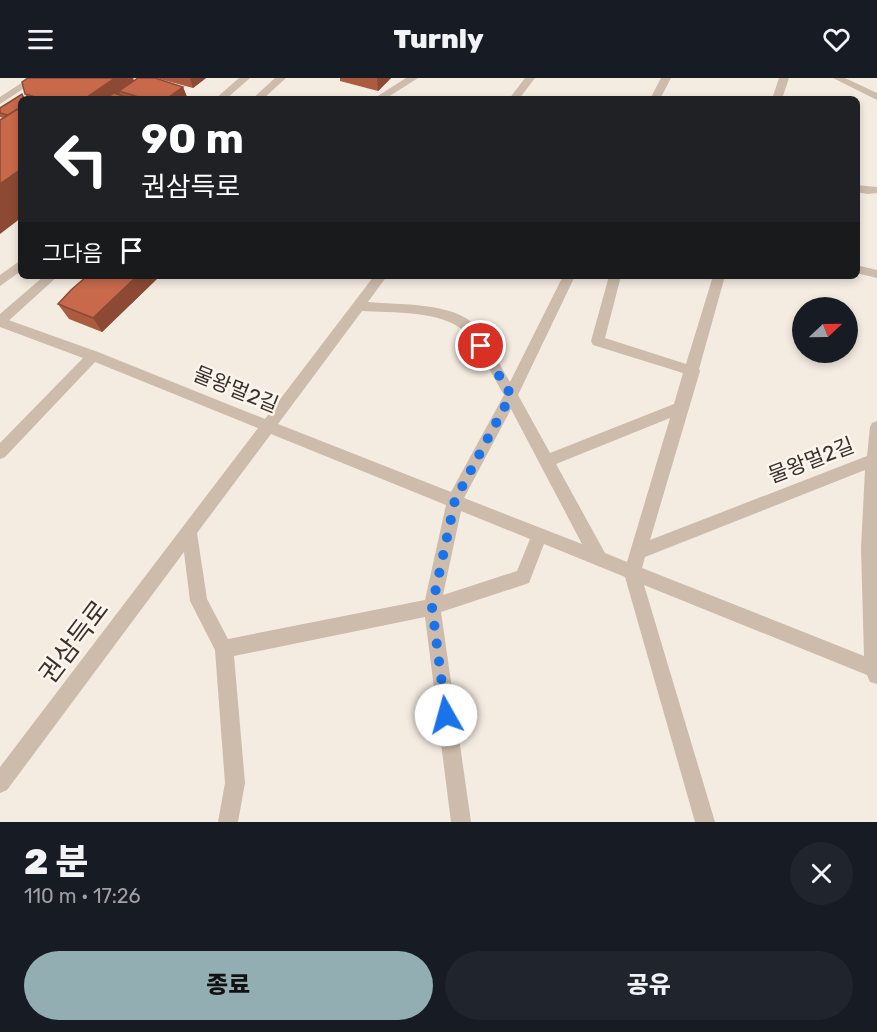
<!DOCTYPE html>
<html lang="ko">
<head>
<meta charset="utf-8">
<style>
  :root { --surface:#171b24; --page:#20242c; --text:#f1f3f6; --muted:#9ea1a6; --accent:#92aeb2 }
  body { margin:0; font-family:Rubik,"Noto Sans KR",sans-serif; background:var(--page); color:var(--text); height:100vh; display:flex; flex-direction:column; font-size:22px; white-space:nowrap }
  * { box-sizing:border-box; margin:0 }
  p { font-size:20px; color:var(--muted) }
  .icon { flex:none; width:33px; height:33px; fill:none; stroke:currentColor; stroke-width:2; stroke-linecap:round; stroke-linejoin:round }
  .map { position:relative; height:744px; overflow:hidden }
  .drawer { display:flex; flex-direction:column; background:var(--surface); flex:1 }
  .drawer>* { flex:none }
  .banner { position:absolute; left:18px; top:18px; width:842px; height:183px; border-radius:9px; box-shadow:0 3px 9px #0003; background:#202124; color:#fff; overflow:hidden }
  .needle { width:39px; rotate:68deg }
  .fabs { position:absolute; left:792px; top:219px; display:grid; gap:12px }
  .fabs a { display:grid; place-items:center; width:66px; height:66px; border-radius:50%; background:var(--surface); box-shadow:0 3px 9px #0003; font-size:30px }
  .pin { position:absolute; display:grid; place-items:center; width:51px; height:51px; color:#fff; margin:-26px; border:3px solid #fff; border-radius:50%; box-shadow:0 2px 6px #0007 }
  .me { position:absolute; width:66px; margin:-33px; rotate:353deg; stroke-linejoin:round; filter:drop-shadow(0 0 4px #0008) }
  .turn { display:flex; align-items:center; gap:21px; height:126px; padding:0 24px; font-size:27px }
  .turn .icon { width:78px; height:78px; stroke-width:2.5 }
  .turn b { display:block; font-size:42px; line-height:51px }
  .then { display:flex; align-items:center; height:57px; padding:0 24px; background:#0003; gap:12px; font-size:22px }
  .round { display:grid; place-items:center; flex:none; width:63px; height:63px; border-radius:32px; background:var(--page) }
  .head { display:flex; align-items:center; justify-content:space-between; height:102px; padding:0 24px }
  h1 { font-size:36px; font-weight:800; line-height:45px }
  .primary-button { display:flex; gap:12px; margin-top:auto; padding:12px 24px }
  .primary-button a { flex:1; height:69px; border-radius:36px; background:var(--accent); color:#111; font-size:24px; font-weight:800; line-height:69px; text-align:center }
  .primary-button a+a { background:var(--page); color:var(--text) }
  header { display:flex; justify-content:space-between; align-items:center; height:78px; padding:0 24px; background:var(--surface); font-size:27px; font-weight:800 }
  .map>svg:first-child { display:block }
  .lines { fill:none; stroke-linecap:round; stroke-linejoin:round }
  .minor { fill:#cdbbac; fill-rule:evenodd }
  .tertiary { fill:#cdbbac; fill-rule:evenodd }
  .wall { fill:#ac5a40 }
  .shaded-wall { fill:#8c4a34 }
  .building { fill:#c8694b; stroke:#8c4a34; stroke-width:1.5 }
  .route { stroke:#1a73e8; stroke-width:10; stroke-dasharray:0 18 }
  .labels { text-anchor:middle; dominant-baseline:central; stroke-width:5; stroke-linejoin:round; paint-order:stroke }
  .street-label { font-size:21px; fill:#3b302b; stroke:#fbf5ee }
  .near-street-label { font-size:26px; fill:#3b302b; stroke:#fbf5ee }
</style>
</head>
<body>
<header><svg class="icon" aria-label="menu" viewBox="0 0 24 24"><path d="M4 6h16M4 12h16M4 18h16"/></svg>Turnly<svg class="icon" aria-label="heart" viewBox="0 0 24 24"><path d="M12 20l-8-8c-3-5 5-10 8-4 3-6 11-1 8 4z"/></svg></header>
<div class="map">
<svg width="877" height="744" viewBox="0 0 877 744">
  <rect width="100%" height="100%" fill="#f4ebe1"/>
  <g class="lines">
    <path class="minor" d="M29,0H40L0,26V19Z
      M406,0H418L385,21H373Z
      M525,0H535L519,21H509Z
      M661,0H671L660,21H650Z
      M779,0H789L782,21H772Z
      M833,0H845L877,15V22Z
      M856,107L877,109V115L868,116L856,114Z
      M856,187L877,192V200L856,195Z
      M374,198H387L368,224C399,227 454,224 476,248C489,264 499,286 510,304L563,198H575L518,317L550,375L674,326L683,295L593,267L591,263L609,198H621L605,260L686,286L713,198H725L699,291L700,293L650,462L867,378L870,349L872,345L877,343V606L870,604L867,597L644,507L715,744H695L625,499L544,466L529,505L441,534L471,744H451L425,539L234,578L245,705L238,744H218L225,705L215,572L190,523L184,474L7,712L0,715V689L258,350L95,284L5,379L0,381V365L83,280L0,249V239L98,274L265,341ZM362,233C392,235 442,232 465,254C479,269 493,299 504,317L451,414L278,346ZM511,331L582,466L464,420ZM670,340L627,484L605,475L556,386ZM271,356L446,427L425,522L228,561L207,521L197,455ZM865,392L861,470L864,578L642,490L645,479ZM461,433L530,461L517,493L443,517Z"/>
    <path class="tertiary" d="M239,0H250L226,21H215Z
      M275,0H286L263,21H252Z
      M21,182V193L0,208V197Z
      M44,198H58L5,246L0,248V236Z"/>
  </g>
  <path class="wall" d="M28,0H133L134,3L183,9L187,19L184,21H28L25,16Z
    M156,0H206L193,10Z
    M340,0H391L378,13L340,3Z
    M22,16L25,21H21L0,156L3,40L0,39V30Z
    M87,198H160L102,254L69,241L58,226Z"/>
  <path class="shaded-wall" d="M115,0H133L135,6L119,13L120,16L114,21H84Z
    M190,0H206L193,10Z
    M377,0H391L378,13Z
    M183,9L187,19L184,21H166Z
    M21,91V140L0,156V106Z
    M137,198H160L102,254L93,240Z"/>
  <path class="building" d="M28,0H115L84,21H42L25,16L22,4Z
    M138,0H155L183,9L166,21H145L119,13Z
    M114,15L132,21H104Z
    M22,16L24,21H21V29L8,37L0,35V30Z
    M21,29V91L0,106V42Z
    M87,198H137L93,240L58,226L71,212Z"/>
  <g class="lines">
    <path class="route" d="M446,637L432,529L455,422L511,317L481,268"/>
  </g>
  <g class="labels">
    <g class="street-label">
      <text transform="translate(236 311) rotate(22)">물왕멀2길</text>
      <text transform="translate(811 382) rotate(-21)">물왕멀2길</text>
    </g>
    <g class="near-street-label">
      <text transform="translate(74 564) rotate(-53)">권삼득로</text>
    </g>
  </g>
</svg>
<div class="fabs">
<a><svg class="needle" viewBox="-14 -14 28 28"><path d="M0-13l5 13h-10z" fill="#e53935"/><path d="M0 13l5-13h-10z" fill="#9ea1a6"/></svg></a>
</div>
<div class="pin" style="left:481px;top:268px;background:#d93025"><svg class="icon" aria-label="arrive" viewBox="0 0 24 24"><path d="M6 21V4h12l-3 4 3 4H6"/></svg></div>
<svg class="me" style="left:446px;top:637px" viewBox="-20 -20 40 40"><circle r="19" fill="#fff"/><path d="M0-13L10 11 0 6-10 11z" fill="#1a73e8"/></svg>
<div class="banner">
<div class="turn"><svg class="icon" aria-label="left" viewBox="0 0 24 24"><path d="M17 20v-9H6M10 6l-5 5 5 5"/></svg><div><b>90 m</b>권삼득로</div></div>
<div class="then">그다음<svg class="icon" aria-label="arrive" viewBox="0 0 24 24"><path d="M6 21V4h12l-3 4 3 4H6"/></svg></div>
</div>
</div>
<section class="drawer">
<div class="head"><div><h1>2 분</h1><p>110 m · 17:26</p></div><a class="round"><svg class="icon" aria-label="close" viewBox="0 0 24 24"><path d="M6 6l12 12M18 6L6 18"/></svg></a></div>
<div class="primary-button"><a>종료</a><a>공유</a></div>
</section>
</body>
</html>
